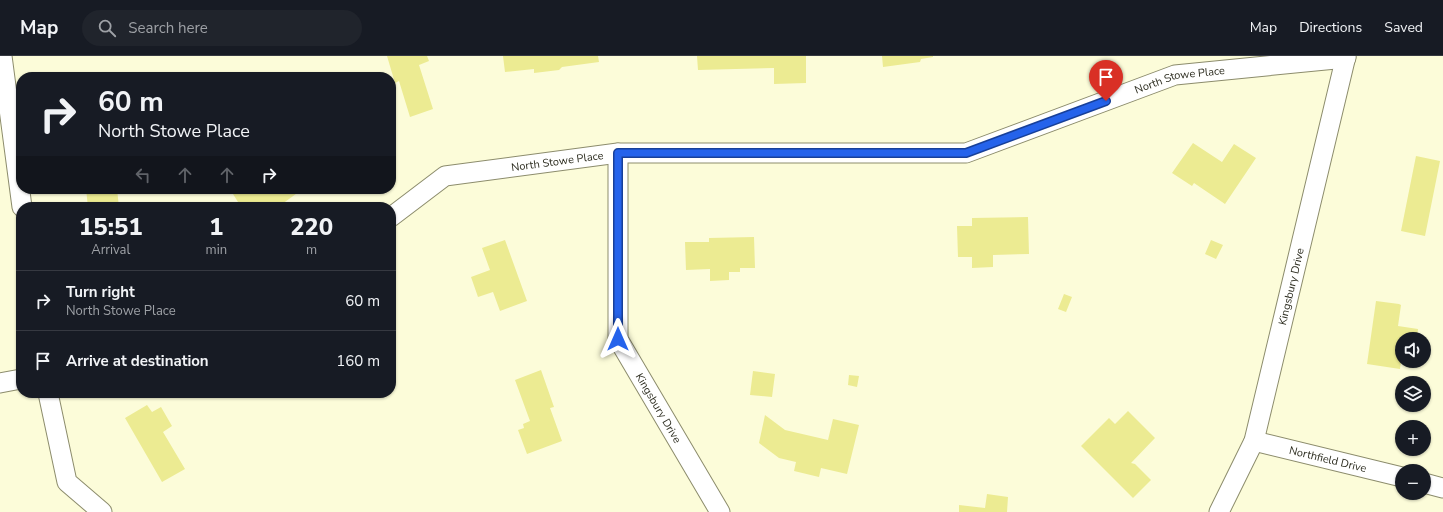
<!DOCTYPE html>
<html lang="en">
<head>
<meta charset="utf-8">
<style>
  :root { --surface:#171b24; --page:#20242c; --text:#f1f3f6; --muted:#9ea1a6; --line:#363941 }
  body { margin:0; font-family:"Nunito Sans",sans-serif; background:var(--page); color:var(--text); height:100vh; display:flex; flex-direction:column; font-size:15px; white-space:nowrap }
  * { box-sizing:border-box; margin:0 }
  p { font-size:13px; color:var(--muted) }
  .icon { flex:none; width:22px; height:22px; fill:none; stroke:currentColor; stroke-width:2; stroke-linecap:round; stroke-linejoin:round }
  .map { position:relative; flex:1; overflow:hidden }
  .side { position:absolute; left:16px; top:146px; width:380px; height:196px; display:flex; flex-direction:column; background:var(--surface); border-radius:16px; box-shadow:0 1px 3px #0004 }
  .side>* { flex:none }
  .top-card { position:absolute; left:16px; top:16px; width:380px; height:122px; border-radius:16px; box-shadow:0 1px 3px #0004; background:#171b24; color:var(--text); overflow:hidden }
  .tools { position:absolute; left:1395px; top:276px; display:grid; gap:8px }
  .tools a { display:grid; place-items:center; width:36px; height:36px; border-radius:50%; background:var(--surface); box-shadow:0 1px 3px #0004; font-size:20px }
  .pin { position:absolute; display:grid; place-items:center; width:34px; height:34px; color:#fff; margin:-41px -17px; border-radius:50% 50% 50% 0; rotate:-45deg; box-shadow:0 0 4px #0007 }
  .pin .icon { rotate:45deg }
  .me { position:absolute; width:44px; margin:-22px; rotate:0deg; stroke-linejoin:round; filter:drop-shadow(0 0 3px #0008) }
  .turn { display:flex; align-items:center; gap:14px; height:84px; padding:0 16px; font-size:18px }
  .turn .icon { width:52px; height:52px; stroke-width:2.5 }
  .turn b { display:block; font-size:28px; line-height:34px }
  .lanes { display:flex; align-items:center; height:38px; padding:0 16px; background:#0003; justify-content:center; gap:20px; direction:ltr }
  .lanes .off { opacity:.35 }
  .eta { display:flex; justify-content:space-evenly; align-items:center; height:68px; text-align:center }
  .eta b { font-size:24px; font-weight:800; line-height:28px }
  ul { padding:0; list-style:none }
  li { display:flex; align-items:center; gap:12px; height:60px; padding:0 16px; border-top:1px solid var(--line) }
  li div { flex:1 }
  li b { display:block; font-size:15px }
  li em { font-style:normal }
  header { display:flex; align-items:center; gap:24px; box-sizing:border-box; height:56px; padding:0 20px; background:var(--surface); border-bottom:1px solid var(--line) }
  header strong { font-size:19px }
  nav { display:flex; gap:22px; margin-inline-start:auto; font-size:14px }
  .search { width:280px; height:36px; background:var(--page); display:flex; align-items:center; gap:10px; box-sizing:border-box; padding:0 14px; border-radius:22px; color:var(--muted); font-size:15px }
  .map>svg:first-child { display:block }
  .building { fill:#eceb92 }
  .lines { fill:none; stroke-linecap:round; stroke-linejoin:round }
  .street-casing { stroke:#8c8c6c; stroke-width:21 }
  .street { stroke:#fff; stroke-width:19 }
  .route-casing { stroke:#184099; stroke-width:10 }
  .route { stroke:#2563eb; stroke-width:7 }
  .labels { text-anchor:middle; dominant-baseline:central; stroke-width:3; stroke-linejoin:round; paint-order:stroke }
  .street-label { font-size:11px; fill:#2d2d20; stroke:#fff }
</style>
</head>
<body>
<header>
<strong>Map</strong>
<div class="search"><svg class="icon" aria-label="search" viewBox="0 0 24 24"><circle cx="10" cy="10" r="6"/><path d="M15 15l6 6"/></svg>Search here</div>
<nav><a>Map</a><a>Directions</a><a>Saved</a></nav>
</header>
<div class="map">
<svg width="1443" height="456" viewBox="0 0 1443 456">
  <rect width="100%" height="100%" fill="#fcfcd9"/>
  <path class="building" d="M387,0H427L429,5L419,9L433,53L410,61L399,25L395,27Z
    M503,0H598L599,6L562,11L559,14L534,17V13L505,16Z
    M697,0H806V27L774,28V12L698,14Z
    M882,0H933V1L921,3L920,6L883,11Z
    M1193,87L1222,106L1234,88L1256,102L1225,148L1194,127L1192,130L1172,117Z
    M1416,100L1440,105L1425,180L1401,175Z
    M86,133H117L119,151H88Z
    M241,133H299L300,135L278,151H238L236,148L238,146L233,138Z
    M1028,161L1029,198L993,199V211L972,212V201H958L957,170H972V162Z
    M754,181L755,212H740V216H729V224L710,225V213L686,214L685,186H709V182Z
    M505,184L527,245L500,255L493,236L478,241L471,221L490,214L482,192Z
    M1211,184L1223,189L1216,203L1205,198Z
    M1064,238L1072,241L1066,256L1058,253Z
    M1376,245L1399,248L1401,249L1398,270L1418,273L1417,283H1402V299L1400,313L1367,308Z
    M541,314L554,351L550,352L562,385L527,398L518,374L524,372L523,368L530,365L515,324Z
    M753,315L775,318L772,341L750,339Z
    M849,319L859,320L857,331L848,329Z
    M147,349L152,356L161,351L172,370L163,376L185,413L162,426L125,362Z
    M1128,355L1155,382L1131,407L1135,408L1151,424L1133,442L1081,390L1109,362L1115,368Z
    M765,359L785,374L828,384L833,363L859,369L847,418L821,412L819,421L794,415L796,406L779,402L759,387Z
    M987,438L1008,441L1007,456H959V449L985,452Z"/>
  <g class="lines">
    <defs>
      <g id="street">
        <path d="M2,0L22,151"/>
        <path id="s1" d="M618,97V283L720,456"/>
        <path id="s2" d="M391,161L445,120L618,97H966L1175,19L1346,2"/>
        <path d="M0,327L21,323"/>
        <path d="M48,337L67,426L102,456"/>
        <path id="s3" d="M1254,385L1402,421"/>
        <path d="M1424,427L1443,432"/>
        <path id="s4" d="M1219,456L1254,385L1346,0"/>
      </g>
    </defs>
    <use href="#street" class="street-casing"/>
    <use href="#street" class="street"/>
  </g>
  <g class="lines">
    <defs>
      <path id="route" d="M618,283V97H966L1106,45"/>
    </defs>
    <use href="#route" class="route-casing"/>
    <use href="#route" class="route"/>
  </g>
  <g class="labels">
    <g class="street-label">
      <text stroke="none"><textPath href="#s2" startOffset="817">North Stowe Place</textPath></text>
      <text stroke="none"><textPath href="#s2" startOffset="181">North Stowe Place</textPath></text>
      <text stroke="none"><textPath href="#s4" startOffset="238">Kingsbury Drive</textPath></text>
      <text stroke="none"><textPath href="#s1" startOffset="266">Kingsbury Drive</textPath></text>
      <text stroke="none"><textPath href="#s3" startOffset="76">Northfield Drive</textPath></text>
    </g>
  </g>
</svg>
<div class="tools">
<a><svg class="icon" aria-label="sound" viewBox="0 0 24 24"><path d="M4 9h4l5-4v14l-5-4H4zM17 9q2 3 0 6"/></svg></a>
<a><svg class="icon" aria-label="layers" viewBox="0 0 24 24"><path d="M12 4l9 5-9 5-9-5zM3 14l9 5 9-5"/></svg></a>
<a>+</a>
<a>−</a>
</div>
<div class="pin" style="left:1106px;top:45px;background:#d93025"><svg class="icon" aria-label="arrive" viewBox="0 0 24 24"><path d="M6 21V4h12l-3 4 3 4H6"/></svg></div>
<svg class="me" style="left:618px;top:283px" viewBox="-20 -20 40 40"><path d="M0-17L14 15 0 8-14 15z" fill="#2563eb" stroke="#fff" stroke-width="4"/></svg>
<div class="top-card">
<div class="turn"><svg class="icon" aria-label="right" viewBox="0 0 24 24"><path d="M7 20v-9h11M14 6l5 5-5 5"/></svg><div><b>60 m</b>North Stowe Place</div></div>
<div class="lanes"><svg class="icon off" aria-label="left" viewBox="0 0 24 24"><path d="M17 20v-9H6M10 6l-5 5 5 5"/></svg><svg class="icon off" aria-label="ahead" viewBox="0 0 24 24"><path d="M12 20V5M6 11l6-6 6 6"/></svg><svg class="icon off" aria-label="ahead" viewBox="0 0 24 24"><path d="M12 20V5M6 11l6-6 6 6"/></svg><svg class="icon" aria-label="right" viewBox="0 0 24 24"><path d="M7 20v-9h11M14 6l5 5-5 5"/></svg></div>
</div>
<section class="side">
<div class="eta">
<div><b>15:51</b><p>Arrival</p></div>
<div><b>1</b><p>min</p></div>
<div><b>220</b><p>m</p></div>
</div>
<ul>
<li><svg class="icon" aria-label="right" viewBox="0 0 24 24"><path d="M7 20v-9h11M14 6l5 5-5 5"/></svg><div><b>Turn right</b><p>North Stowe Place</p></div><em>60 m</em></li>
<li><svg class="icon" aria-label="arrive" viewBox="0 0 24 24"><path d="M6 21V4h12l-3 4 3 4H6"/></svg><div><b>Arrive at destination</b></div><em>160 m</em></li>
</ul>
</section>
</div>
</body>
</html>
